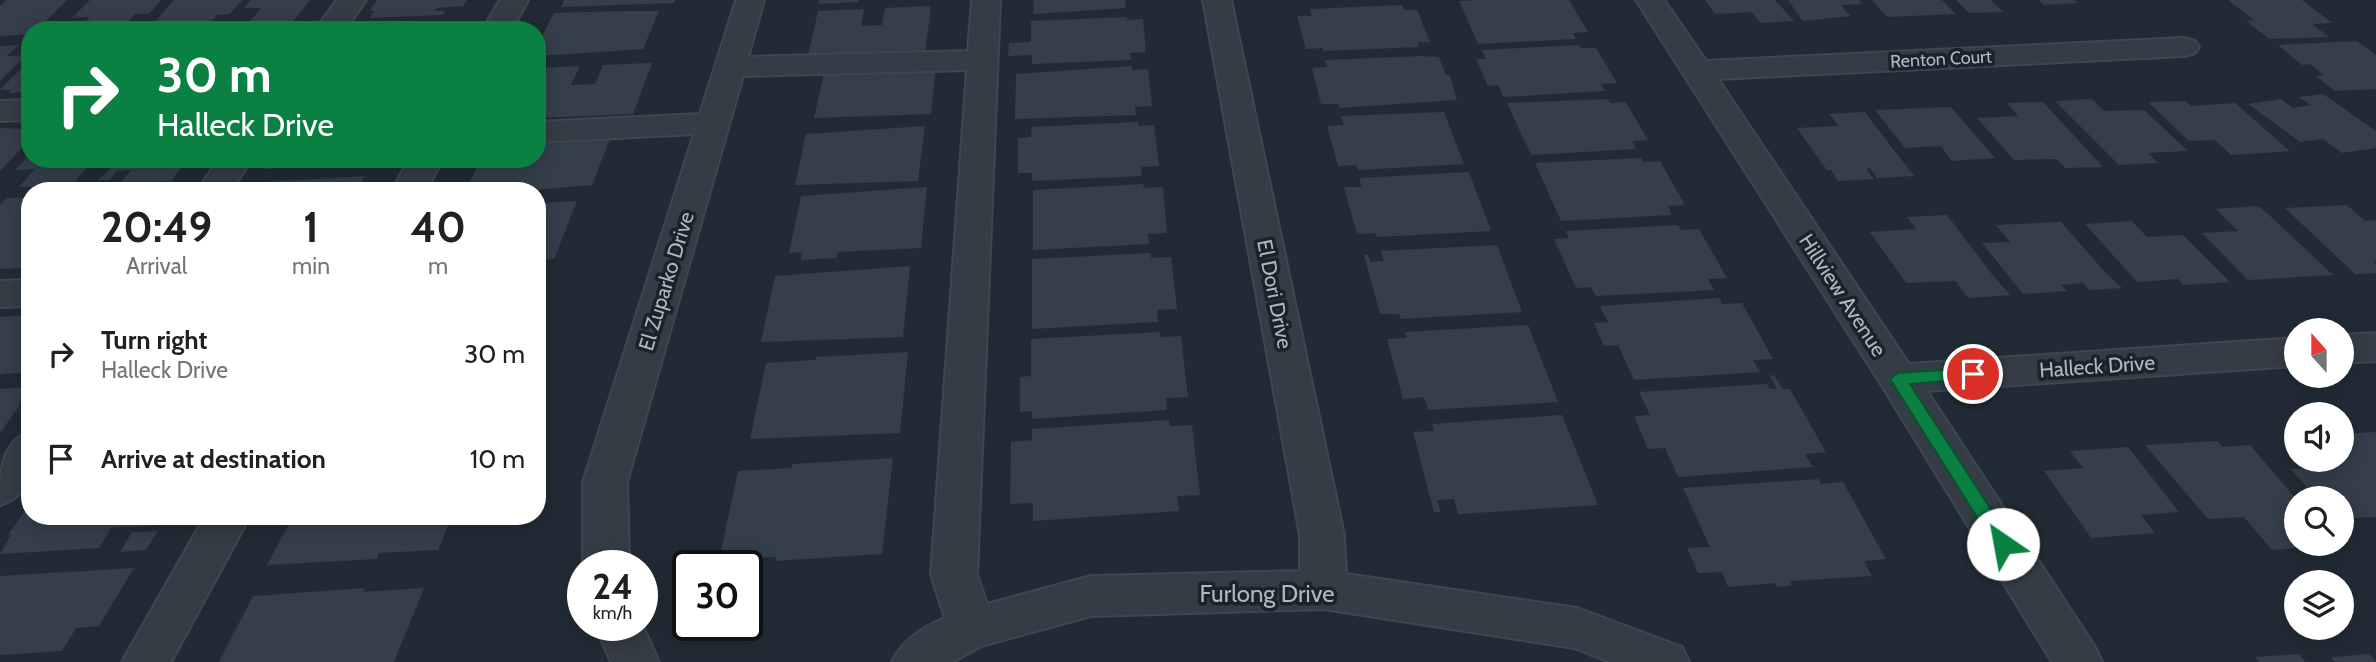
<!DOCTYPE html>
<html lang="en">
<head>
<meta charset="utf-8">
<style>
  :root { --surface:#fff; --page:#f2f2f2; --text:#202124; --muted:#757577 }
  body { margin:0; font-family:Cabin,sans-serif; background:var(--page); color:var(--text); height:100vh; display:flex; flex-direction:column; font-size:26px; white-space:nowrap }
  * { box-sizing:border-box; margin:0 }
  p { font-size:23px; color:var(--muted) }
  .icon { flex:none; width:38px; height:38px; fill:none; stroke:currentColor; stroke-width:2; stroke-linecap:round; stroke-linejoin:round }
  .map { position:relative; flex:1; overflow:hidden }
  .side { position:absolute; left:21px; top:182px; width:525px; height:343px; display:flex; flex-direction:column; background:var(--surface); border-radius:28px; box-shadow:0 4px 18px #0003 }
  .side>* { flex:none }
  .hud { position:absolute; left:21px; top:21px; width:525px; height:147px; border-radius:28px; box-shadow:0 4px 18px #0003; background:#0b8043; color:#fff; overflow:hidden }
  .needle { width:46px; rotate:339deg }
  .controls { position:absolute; left:2284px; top:318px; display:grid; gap:14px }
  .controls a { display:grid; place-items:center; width:70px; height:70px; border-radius:50%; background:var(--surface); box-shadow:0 4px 18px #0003; font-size:35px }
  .speed { position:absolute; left:567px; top:550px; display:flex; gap:14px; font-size:35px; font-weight:700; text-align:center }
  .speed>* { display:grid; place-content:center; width:91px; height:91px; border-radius:50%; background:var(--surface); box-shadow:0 4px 18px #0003; line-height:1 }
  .speed small { font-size:18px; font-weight:400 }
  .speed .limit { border:4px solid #111; border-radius:10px; background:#fff; color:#111 }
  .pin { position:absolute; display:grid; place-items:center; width:60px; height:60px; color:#fff; margin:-30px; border:4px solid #fff; border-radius:50%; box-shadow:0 2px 7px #0007 }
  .me { position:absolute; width:77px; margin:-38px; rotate:327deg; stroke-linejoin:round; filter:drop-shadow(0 0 5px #0008) }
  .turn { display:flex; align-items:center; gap:24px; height:147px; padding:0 21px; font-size:32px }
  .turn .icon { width:91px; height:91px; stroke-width:2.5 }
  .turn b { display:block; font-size:49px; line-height:60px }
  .eta { display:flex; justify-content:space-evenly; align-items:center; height:119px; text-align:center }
  .eta b { font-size:42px; font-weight:700; line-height:49px }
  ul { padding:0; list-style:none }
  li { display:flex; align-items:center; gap:21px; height:105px; padding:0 21px }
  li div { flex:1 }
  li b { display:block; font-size:26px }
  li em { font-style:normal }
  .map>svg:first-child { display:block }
  .building { fill:#343f4b }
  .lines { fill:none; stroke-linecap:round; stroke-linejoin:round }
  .minor-casing { stroke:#3f464f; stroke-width:4 }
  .minor { fill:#353c45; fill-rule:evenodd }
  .route { fill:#0b8043; stroke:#07532c; stroke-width:2 }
  .labels { text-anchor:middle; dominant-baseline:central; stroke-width:7; stroke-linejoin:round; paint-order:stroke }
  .far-street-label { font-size:18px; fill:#b0b7c2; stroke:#1b222a }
  .street-label { font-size:21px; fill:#b0b7c2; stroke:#1b222a }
  .near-street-label { font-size:24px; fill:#b0b7c2; stroke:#1b222a }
</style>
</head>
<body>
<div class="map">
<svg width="2376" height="662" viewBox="0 0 2376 662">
  <rect width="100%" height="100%" fill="#222b35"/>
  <path class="building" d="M6,0H67L37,30H30V34L0,36V6Z
    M90,0H161L149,14H135L121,30H77L90,17L72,18Z
    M174,0H242L230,14L217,15L207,27L162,29L165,26L155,30H139L142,26H151Z
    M251,0H310L292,23L247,25L261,8H244Z
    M377,0H467L463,6L437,8L434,11H445L442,15L369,18L375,11H370Z
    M564,0H675L674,3L561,7Z
    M819,0H859V2L818,4Z
    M1034,0H1125L1126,8L1033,14Z
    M1479,0H1569L1588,32L1573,33L1576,39L1478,44L1459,1Z
    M1705,0H1775L1794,21L1760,23L1752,12L1715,14Z
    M1788,0H1859L1862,4L1841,5L1850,16L1803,21Z
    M1872,0H1942L1956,14L1887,17Z
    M1956,0H1991L2003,12L1969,13Z
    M2039,0H2074L2077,3L2044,5Z
    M2228,0H2302L2332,23L2312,24L2329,37L2269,39L2246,21L2254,20Z
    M1402,5L1404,10H1417L1430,42H1417L1419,47L1323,51L1322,48L1306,49L1297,16H1312L1310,9Z
    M931,6L925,54L807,60L818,11L864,9L861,26L882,25L885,8Z
    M622,11H659L643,49L537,56V46L554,13Z
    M1127,17V20L1143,19L1146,52L1130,53L1131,60L1032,64V55L1008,56L1009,43L1031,42V21Z
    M437,21L434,25L457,24L454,30H358L361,25Z
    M2357,41L2376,55V89L2335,91L2316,76L2324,75L2310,64L2302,65L2278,45Z
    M19,45L7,56L26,55L0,81V46Z
    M1579,45L1581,48H1596L1617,83L1601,84L1605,91L1503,97L1498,85L1488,86L1476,59H1486L1482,50Z
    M1422,56L1439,57L1446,75H1450L1457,100L1340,108L1338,104H1321L1312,68L1327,67L1325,60Z
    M30,60V92L8,93L11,90H0Z
    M652,63L633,114L537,118V68L580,66L571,85L595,84L603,65Z
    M936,66L931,114L814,118L824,73Z
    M1132,66V70L1148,69L1152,106L1135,107L1136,115L1015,119L1016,74Z
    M2323,94L2376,131V148L2342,153L2323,139L2300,142L2248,104L2281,99L2293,108L2311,105L2299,97Z
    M1608,99L1610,103L1626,102L1648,140L1632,141L1636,149L1531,155L1507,103Z
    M2092,99L2104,111L2144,110L2188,151L2148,153L2158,163L2119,165L2055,101Z
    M2185,101L2191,106L2235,103L2290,151L2231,155L2215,140L2189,141L2148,102Z
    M2043,102L2103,167L2065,168L2057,159L2014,160L1977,118L2018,116L2007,103Z
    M1951,107L1995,158L1952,161L1941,146L1905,148L1875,110Z
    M1444,112L1464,164L1358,170L1356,165L1338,166L1327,126L1344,125L1341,116Z
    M1865,112L1877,128L1914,176L1877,178L1870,168L1866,169L1874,179L1838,181L1831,170H1827L1797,128L1839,126L1829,114Z
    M1138,122V126L1154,125L1159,166L1141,167L1142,176L1032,181V173H1018V138L1031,137L1032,127Z
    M925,126L918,181L795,185L806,134Z
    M0,128L30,129V139L0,171Z
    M612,134L592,185L524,191H465L481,159H537V136Z
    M30,154V159H94L72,185L19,187L35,169L15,170Z
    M1641,158L1643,162L1660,161L1685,205L1668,206L1672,215L1561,221L1535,163Z
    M120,159H188L171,181L120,183L131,170L117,171L110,180H98Z
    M269,159H347L343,164L263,169Z
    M1469,172L1491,231L1377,237L1375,233L1357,234L1344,187H1362L1359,178Z
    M365,176L357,191H246L251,183Z
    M1143,184L1144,188L1163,187L1167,233L1148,234L1149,244L1033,250V190Z
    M927,187L921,248L838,252L837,258L801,260L802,252L789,253L801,196Z
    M30,197V257L21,268L0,269V205L6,198Z
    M577,201L554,259L537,260V203Z
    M2347,205L2365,221L2376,220V261H2373L2376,264V273L2355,274L2285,208Z
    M2258,206L2267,213L2333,275L2248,280L2202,233L2238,231L2216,209Z
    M1947,215L1991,273L2010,295L1968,298L1955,281L1906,283L1870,232L1916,229L1907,217Z
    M2132,221L2147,237L2183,235L2230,282L2183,285L2178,279L2137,282L2085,224Z
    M2061,222L2104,271L2122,288L2089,290L2083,283L2061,285L2067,291L2023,294L1982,243L2010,242L1996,225Z
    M1678,225L1681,230L1699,229L1727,278L1708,279L1714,290L1596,296L1591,287L1576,288L1554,239L1569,238L1566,231Z
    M1497,245L1522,312L1401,319L1399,314H1380L1364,255H1368L1371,262L1384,261L1381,251Z
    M1151,253V258L1171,257L1177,309L1157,310L1158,322L1032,329V259Z
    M910,266L903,337L761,342L775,276Z
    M1720,298L1722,304L1742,303L1773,359L1753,360L1760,372L1634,380L1618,345L1604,346L1594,323L1608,322L1600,306Z
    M30,315V372L0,374V317Z
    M1528,325L1558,402L1428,410L1424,397L1403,399L1387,339L1407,338L1405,332Z
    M1160,332V337L1181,336L1188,397L1166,398L1167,410L1032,419V411L1020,412V377L1031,376V339Z
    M908,352L900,433L750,439L766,363L815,360L816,357Z
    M1774,375L1783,389H1790L1826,452L1805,454L1813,467L1678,477L1665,448L1648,449L1634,416L1650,415L1639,392L1767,384L1770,389H1777L1770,376Z
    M30,387L18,405H20L0,433V389Z
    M1562,415L1598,505L1458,514L1454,499L1437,500L1441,512H1434L1413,432L1434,431L1432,424Z
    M1169,420L1170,426L1192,425L1200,495L1177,496L1179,511L1033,521V503L1010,504L1011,442L1032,440V429Z
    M2376,432V517L2351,518L2342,508V499H2334L2327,491H2310L2291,469L2306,468L2300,460H2342V434Z
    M2217,441L2222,447L2250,445L2296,499V544L2320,546L2272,550L2244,517L2208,519L2145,445Z
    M2128,447L2179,512L2141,515L2155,533L2091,538L2044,471L2083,468L2070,451Z
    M893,458L882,554L775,561L776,557L719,560L738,471L791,468L793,464Z
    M1819,479L1821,484L1843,482L1886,559L1864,561L1872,576L1790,581L1792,585L1777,587L1775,583L1728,587L1722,572L1698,573L1687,548L1710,547L1683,488Z
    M30,503V516H166L161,525L111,528L99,548L0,554L11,535H8Z
    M293,516H452L438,550L379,553L377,559L267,565Z
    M158,531L146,550L120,552L132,532Z
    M134,568L99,626L76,628L62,651L0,655V576Z
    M365,588L363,592L424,588L394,662H219L253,596Z
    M2299,654L2305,662H2259L2255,657Z
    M2370,654L2376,662H2335L2331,657Z"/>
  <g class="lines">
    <defs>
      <path id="minor" d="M337,0H366L345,30H315Z
        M500,0H528L512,30H482Z
        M736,0H764L748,57L968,51L972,0H1000L977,575L987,604L1091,576L1300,571V535L1203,0H1231L1344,535L1346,574L1577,608L1682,647L1689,662H1610L1574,648L1324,609L1091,616L981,646L953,662H892C902,640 923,627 945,618L931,575L967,70L743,76L627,482L629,565H583V482L694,134L537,142V122L700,114Z
        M1636,0H1664L1706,61L2184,38L2195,41L2199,47L2195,53L2184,56L1718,79L1909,364L2296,338V366L1927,391L2095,647L2102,662H2052L1884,389Z
        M30,100V120L0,121V101Z
        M219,159H252L231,191H197Z
        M409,159H443L426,191H392Z
        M30,280V306L0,307V281Z
        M2376,333V361L2342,363V335Z
        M30,431C30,464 37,493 0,505C0,473 0,443 30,431Z
        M205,516H250L171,662H122Z
        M595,625L642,624L659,662H611Z"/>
    </defs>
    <use href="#minor" class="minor-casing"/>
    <use href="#minor" class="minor"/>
  </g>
  <path class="route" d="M1973,368L1979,370L1982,374L1979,378L1910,384L2010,539L2013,544L2010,549L2003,552L1997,549L1890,379L1898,373Z"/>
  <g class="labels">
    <g class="far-street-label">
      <text transform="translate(1941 59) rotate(-3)">Renton Court</text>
    </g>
    <g class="street-label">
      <text transform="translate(666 281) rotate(-73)">El Zuparko Drive</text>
      <text transform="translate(1275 294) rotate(79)">El Dori Drive</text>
      <text transform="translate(1843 295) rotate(57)">Hillview Avenue</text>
      <text transform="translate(2097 366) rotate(-4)">Halleck Drive</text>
    </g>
    <g class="near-street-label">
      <text x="1267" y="593">Furlong Drive</text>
    </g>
  </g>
</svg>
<div class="controls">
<a><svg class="needle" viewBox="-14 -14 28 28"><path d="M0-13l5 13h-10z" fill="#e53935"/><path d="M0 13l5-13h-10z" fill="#757577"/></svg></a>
<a><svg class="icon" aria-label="sound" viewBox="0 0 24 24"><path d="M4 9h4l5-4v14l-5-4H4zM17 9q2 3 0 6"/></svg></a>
<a><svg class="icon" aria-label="search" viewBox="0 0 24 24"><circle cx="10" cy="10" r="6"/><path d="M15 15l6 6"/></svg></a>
<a><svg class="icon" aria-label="layers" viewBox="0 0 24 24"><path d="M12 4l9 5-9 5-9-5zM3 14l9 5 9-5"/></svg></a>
</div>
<div class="speed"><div>24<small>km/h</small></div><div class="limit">30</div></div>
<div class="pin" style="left:1973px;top:374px;background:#d93025"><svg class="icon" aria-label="arrive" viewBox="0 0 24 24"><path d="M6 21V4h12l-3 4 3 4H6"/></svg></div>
<svg class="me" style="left:2003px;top:544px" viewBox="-20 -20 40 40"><circle r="19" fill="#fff"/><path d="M0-13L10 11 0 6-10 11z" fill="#0b8043"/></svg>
<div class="hud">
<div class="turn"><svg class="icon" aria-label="right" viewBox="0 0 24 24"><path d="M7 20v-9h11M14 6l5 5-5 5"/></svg><div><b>30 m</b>Halleck Drive</div></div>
</div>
<section class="side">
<div class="eta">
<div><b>20:49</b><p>Arrival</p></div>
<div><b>1</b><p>min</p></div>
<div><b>40</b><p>m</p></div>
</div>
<ul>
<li><svg class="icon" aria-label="right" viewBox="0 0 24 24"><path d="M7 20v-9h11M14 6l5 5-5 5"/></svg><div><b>Turn right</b><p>Halleck Drive</p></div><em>30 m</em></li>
<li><svg class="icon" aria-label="arrive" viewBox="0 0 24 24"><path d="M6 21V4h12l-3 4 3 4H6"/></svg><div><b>Arrive at destination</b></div><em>10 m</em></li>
</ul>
</section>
</div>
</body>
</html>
